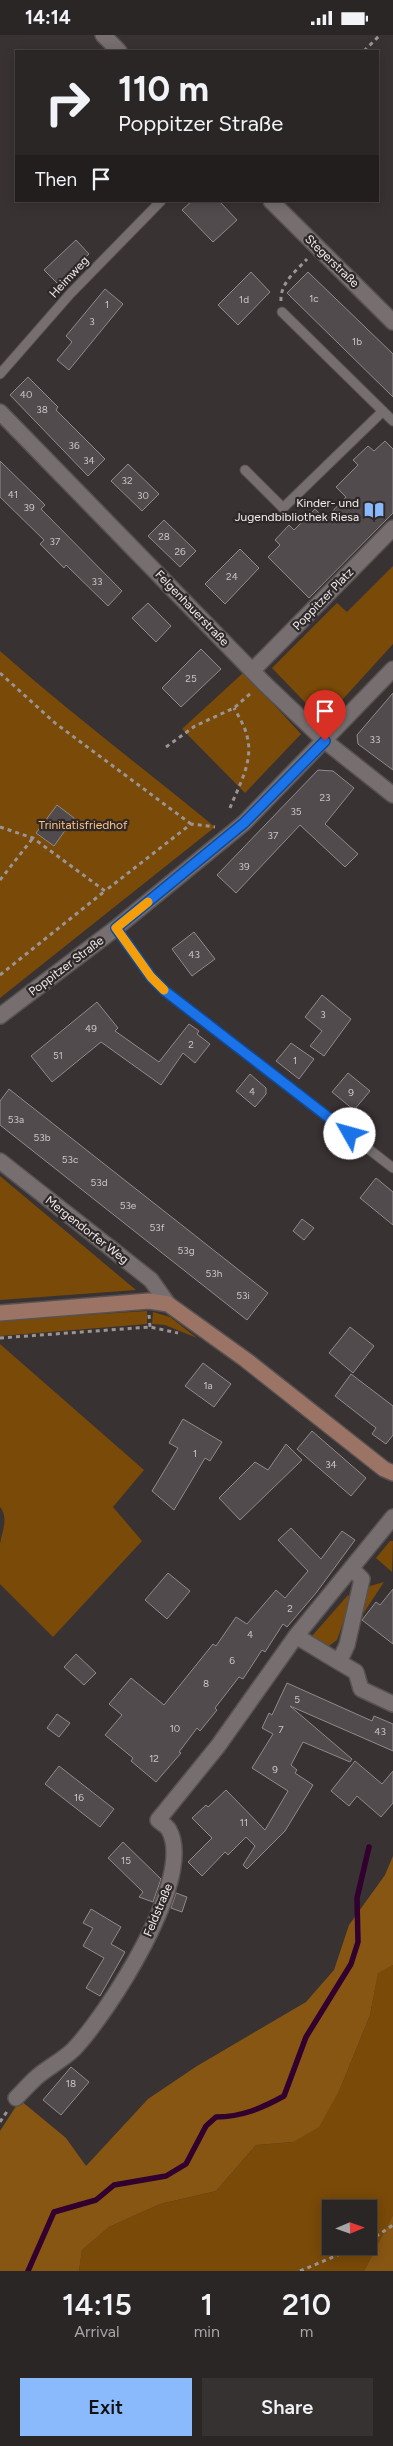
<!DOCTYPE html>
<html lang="en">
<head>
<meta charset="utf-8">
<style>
  :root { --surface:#2b2626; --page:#373232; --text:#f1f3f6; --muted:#a6a5a7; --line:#474343; --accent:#8abafc }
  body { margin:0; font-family:Figtree,sans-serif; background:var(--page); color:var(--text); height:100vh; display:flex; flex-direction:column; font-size:19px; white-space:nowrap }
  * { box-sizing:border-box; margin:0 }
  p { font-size:16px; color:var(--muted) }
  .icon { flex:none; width:28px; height:28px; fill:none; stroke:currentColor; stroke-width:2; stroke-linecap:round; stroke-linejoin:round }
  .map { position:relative; height:2236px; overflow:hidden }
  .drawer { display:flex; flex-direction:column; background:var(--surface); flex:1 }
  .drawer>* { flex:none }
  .banner { position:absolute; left:15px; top:15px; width:364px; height:152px; border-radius:0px; box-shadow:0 2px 12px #0003,0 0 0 1px var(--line); background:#2b2626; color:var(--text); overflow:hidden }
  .needle { width:32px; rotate:88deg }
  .fabs { position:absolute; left:322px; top:2165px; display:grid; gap:10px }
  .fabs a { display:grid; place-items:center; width:55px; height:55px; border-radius:0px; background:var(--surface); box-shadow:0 2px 12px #0003,0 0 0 1px var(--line); font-size:25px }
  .pin { position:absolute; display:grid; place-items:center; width:42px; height:42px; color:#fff; margin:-51px -21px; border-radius:50% 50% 50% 0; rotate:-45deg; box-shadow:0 0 5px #0007 }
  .pin .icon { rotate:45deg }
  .me { position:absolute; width:55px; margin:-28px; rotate:308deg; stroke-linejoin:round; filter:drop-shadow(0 0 4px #0008) }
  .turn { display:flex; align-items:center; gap:18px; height:105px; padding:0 20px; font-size:22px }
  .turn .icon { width:65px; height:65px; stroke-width:2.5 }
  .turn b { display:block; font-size:35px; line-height:42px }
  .then { display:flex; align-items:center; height:48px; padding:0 20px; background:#0003; gap:10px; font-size:19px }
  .eta { display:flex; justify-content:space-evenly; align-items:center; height:85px; text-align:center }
  .eta b { font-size:30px; font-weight:600; line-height:35px }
  .button { display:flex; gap:10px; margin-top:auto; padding:10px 20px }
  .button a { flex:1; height:58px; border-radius:0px; background:var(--accent); color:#111; font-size:20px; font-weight:600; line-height:58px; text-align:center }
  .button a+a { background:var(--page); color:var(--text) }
  .status { display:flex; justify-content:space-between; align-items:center; height:35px; padding:0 25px; background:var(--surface); direction:ltr }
  .status svg { height:14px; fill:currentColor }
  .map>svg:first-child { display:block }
  .green { fill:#794a08; fill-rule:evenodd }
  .forest { fill:#885613 }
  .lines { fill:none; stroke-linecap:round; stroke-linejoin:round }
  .stream { stroke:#31002f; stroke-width:5.5 }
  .building { fill:#524b4e; stroke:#91898c }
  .service-casing { stroke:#575151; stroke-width:11 }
  .minor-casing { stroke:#575151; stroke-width:18 }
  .secondary-casing { stroke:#575151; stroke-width:18 }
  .path { stroke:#9a9494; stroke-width:3; stroke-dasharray:4 4; stroke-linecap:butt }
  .service { stroke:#776f6f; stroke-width:9 }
  .minor { stroke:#776f6f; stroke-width:15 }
  .secondary { stroke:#9c7465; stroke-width:15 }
  .route-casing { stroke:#114b97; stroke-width:12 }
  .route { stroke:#1a73e8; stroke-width:9 }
  .slow { stroke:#f59e0b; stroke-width:9 }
  .labels { text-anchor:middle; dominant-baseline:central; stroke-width:4.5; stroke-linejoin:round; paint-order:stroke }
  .number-label { font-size:10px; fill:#cac4c5 }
  .street-label { font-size:12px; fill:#f2eded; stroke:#2e2828 }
  .poi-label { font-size:12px; fill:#f2eded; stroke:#2e2828; text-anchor:end }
  .park-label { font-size:12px; fill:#fec383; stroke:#2e2828 }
</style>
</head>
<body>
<div class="status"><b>14:14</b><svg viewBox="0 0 49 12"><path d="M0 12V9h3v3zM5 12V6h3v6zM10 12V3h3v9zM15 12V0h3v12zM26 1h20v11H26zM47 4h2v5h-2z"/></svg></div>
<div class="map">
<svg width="393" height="2236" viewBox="0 0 393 2236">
  <rect width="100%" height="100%" fill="#393232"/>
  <path class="green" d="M393,531V609L323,686L272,633L337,568L347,577Z
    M0,616C69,677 143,733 215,792L0,963Z
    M244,637L301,699L245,758L182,694Z
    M0,1141L136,1255L0,1265Z
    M147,1276V1289L0,1301V1285Z
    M153,1277L170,1282L197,1303L165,1290L152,1289Z
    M0,1309L144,1435L113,1472L142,1506L53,1602L0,1549C0,1536 0,1522 0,1509C2,1496 9,1483 0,1472Z
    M390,1506H393L392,1537L376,1523Z
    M384,1547L357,1588L361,1567L370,1551Z
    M348,1560L351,1565L337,1605L329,1611L321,1610L312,1604V1601Z
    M393,1930V2180L364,2236H79L82,2215L109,2192L160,2169L216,2156L256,2110L293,2107L340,2054L370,1980L378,1937ZM331,2174H369V2211H331Z"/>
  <path class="forest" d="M393,1821V1930L378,1938L370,1980L340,2054L319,2092L293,2107L256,2110L216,2156L160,2169L109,2192L82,2215L79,2236H0V2096L20,2065L66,2103L86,2131L148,2064L197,2031L306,1967L334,1935L349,1890L385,1840Z
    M393,2180V2236H364Z"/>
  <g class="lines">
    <path class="stream" d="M28,2236L54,2177L96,2165L114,2150L166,2141L186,2129L206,2091L216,2082C242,2082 262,2073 284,2061L306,2002L351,1929L358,1907L357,1863L369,1812"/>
  </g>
  <path class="building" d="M192,166H219L237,185L213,207L182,175Z
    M76,205L89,219L58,249L44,235Z
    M251,237L270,257L238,290L218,270Z
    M308,237L393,319V362L287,258Z
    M105,254L123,269L69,335L57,325L72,307L66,301Z
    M28,342L58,372L56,375L105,424L88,441L10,360Z
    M385,406L393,414V478L309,563L268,522L280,510L275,505L289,490L294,495L315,474L325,484L346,462L336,452L358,430L353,425L368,411L374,416Z
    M0,426L45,470L41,474L122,556L108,571L66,530L64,533L40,509L44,505L0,462Z
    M128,429L159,459L142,476L111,446Z
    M164,485L196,516L180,532L148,501Z
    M240,514L259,533L225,569L205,549Z
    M148,568L171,591L156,607L132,583Z
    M201,614L221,634L181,672L162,653Z
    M393,658V735L358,709L357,700Z
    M318,735L333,736L354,753L325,789L358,819L345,832L300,790L236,858L217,840Z
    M57,770L74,783L54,811L36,798Z
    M194,897L215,924L192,941L172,914Z
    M322,960L351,984L324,1021L310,1011L322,996L305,982Z
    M97,967L118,993L115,996L159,1027L189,989L199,996L197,999L210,1009L195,1028L183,1018L161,1050L101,1007L52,1047L31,1021Z
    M291,1008L314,1024L299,1044L276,1026Z
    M348,1038L370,1056L354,1075L332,1057Z
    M250,1039L266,1053V1059L255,1072L236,1056Z
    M9,1054L268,1258L247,1285L0,1090V1066Z
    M376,1143L393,1157V1190L360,1163Z
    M302,1184L314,1193L304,1205L293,1196Z
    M350,1292L374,1311L353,1338L329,1318Z
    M203,1328L231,1349L214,1372L185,1351Z
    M351,1339L393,1371V1400L386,1409L372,1399L376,1393L335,1361Z
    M183,1384L222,1407L210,1426L205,1423L174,1475L152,1456L178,1413L169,1408Z
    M312,1396L366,1443L351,1461L297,1414Z
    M286,1409L302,1425L240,1485L219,1463L255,1427L268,1435Z
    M291,1493L321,1524L342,1496L355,1505L316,1558L287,1592L283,1589L265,1617L262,1615L243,1644L239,1642L215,1673L217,1675L200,1696L197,1693L179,1717L181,1718L156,1747L131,1726L133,1723L105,1700L122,1680L109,1669L131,1643L164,1670L213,1609L216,1611L236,1582L247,1589L276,1555L285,1563L308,1536L278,1505Z
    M168,1538L190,1556L167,1584L145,1565Z
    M393,1554V1609L362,1585L376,1567L380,1570Z
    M76,1619L96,1638L84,1650L64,1632Z
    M287,1648L372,1686L374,1681L393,1689V1716L290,1671L352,1724L350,1727L303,1707L291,1730L297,1735L295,1738L313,1750L285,1796L247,1834L243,1830L255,1811L246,1802L228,1820L225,1817L202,1841L188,1827L212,1803L192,1783L206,1770L208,1772L226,1755L265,1795L288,1756L252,1733L273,1699L262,1693L269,1678L272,1680Z
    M57,1679L70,1688L59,1702L47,1693Z
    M355,1726L382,1749L393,1736V1768L381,1782L357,1761L349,1771L331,1756Z
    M59,1731L114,1774L100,1792L45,1749Z
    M123,1807L161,1844L153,1867L139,1862L143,1857L108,1823Z
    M176,1858L187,1862L182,1877L171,1873Z
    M91,1874L121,1892L111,1909L125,1917L100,1961L86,1953L104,1923L83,1911L93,1893L83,1888Z
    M71,2032L89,2047L61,2080L43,2065Z"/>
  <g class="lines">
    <defs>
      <path id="service" d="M282,277L393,386
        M0,339L70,259L161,166
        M245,435L283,473L383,376
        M116,893L151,942L165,956L393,1133"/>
      <path id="minor" d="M103,0L119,16
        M271,166L393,287
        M0,377L264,648L325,706L393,760
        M252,636L393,493
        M0,981L116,893L244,788L393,634
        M0,1126L151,1245L168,1269
        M352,1534L362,1544L347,1610L339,1627L356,1637L361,1654L393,1669
        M296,1601L339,1627
        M16,2063C23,2056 30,2048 38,2041C49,2032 64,2024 74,2014C108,1978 196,1843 169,1795C167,1791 161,1788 158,1785L218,1711L296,1601L393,1482"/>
      <path id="secondary" d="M0,1278L149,1266L168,1269L246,1325L384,1434L393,1438"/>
    </defs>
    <use href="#service" class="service-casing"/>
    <use href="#minor" class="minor-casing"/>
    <use href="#secondary" class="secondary-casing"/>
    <path class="path" d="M364,16L380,0
      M281,266C280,248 296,236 307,224
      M0,638L55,688L191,789
      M166,712L195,691L234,673L251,658
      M230,773C239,750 254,726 247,701C245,692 239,682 234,673
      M0,792L33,803L105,856L191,789L215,792
      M0,845L33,803
      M0,940L105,856
      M149,1280L150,1292
      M0,1303L150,1292L178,1298
      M0,2087L8,2075
      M369,2206L393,2190
      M300,2236L359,2211"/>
    <use href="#service" class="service"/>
    <use href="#minor" class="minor"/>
    <use href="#secondary" class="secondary"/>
  </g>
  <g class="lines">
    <defs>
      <path id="route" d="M325,706L244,788L116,893L151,942L165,956L350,1099"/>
    </defs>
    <use href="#route" class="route-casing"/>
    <use href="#route" class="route"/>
    <path class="slow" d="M148,867L116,893L151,942L164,955"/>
  </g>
  <defs>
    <symbol id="library-bare" viewBox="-9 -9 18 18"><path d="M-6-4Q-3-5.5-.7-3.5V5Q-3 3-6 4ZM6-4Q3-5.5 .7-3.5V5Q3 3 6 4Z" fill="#8abafc" stroke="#2e2828" stroke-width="2.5" paint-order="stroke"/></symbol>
  </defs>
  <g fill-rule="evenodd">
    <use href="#library-bare" x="360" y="461" width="28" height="28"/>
  </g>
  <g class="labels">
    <g class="number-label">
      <text x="314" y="263">1c</text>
      <text x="244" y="264">1d</text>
      <text x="107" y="269">1</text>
      <text x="92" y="286">3</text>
      <text x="357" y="306">1b</text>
      <text x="26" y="359">40</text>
      <text x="42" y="374">38</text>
      <text x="74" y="410">36</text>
      <text x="89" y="425">34</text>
      <text x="127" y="445">32</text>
      <text x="13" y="459">41</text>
      <text x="143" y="460">30</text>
      <text x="29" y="472">39</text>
      <text x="164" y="501">28</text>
      <text x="55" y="506">37</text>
      <text x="180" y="516">26</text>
      <text x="232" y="541">24</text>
      <text x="97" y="546">33</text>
      <text x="191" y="643">25</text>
      <text x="375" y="704">33</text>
      <text x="325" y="762">23</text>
      <text x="296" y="776">35</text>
      <text x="273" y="800">37</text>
      <text x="244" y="831">39</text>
      <text x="194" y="919">43</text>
      <text x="323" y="979">3</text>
      <text x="91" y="993">49</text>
      <text x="191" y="1009">2</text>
      <text x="58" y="1020">51</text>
      <text x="295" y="1025">1</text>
      <text x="252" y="1056">4</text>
      <text x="351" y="1057">9</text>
      <text x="16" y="1084">53a</text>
      <text x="42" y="1102">53b</text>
      <text x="70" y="1124">53c</text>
      <text x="99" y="1147">53d</text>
      <text x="128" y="1170">53e</text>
      <text x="157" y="1192">53f</text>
      <text x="186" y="1215">53g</text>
      <text x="214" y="1238">53h</text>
      <text x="243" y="1260">53i</text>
      <text x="208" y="1350">1a</text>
      <text x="195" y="1418">1</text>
      <text x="331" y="1429">34</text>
      <text x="290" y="1573">2</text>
      <text x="250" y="1599">4</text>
      <text x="232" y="1625">6</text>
      <text x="206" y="1648">8</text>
      <text x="297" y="1664">5</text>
      <text x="175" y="1693">10</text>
      <text x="281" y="1694">7</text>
      <text x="380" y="1696">43</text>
      <text x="154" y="1723">12</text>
      <text x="275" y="1734">9</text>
      <text x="79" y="1762">16</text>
      <text x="244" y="1787">11</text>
      <text x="126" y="1825">15</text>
      <text x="71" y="2048">18</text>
    </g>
    <g class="street-label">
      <text transform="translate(332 226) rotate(44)">Stegerstraße</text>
      <text transform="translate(69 242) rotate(-47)">Heimweg</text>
      <text transform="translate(323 564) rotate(-46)">Poppitzer Platz</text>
      <text transform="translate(192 573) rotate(46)">Felgenhauerstraße</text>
      <text transform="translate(66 931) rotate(-37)">Poppitzer Straße</text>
      <text transform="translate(87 1195) rotate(38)">Mergendorfer Weg</text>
      <text transform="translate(158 1875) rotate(-67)">Feldstraße</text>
    </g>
    <g class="poi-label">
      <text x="359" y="468">Kinder- und<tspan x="359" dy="14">Jugendbibliothek Riesa</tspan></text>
    </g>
    <g class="park-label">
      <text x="83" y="790">Trinitatisfriedhof</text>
    </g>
  </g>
</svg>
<div class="fabs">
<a><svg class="needle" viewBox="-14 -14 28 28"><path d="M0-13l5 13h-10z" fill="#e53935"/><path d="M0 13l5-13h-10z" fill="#a6a5a7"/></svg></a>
</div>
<div class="pin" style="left:325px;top:706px;background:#d93025"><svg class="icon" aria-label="arrive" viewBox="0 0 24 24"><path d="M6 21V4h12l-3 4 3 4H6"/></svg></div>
<svg class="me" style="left:350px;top:1099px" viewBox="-20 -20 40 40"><circle r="19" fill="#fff"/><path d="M0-13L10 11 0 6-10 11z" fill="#1a73e8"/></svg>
<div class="banner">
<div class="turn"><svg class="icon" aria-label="right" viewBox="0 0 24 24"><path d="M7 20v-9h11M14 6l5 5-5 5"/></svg><div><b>110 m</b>Poppitzer Straße</div></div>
<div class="then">Then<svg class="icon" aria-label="arrive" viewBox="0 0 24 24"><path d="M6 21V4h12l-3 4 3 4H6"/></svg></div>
</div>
</div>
<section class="drawer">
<div class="eta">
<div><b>14:15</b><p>Arrival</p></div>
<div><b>1</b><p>min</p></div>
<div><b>210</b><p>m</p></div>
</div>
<div class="button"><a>Exit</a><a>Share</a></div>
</section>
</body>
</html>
